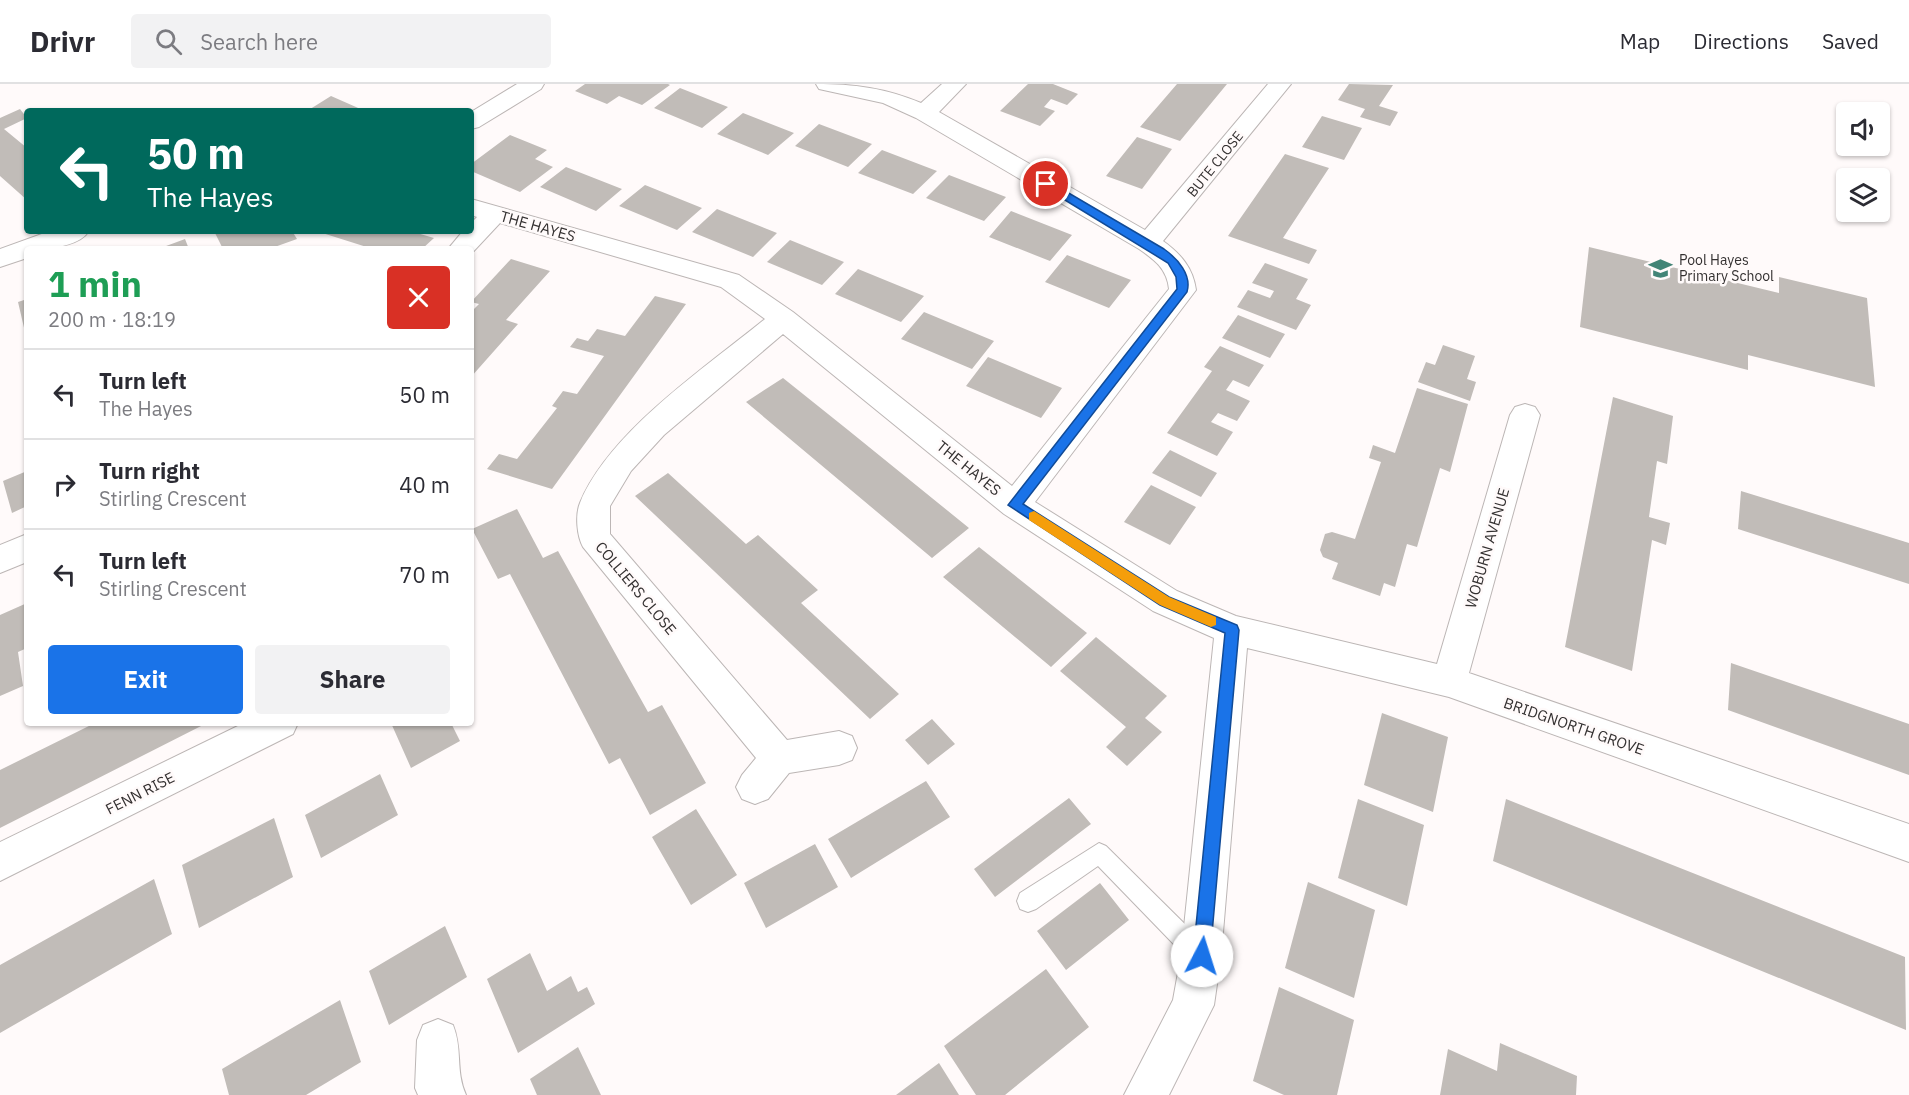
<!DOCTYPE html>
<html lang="en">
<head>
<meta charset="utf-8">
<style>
  :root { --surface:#fff; --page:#f2f2f3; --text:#2b2b33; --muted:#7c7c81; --line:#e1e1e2; --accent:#1a73e8 }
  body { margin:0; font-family:"IBM Plex Sans",sans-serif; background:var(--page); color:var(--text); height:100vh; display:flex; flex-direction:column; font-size:22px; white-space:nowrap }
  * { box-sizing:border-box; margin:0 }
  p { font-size:20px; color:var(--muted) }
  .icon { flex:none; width:33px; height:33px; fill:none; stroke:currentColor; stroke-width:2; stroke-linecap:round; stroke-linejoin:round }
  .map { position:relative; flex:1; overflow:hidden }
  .drawer { position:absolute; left:24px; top:162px; width:450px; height:480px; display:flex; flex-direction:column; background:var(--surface); border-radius:6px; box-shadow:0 2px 4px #0004 }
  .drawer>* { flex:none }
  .guide { position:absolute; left:24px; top:24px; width:450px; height:126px; border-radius:6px; box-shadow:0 2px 4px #0004; background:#00695c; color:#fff; overflow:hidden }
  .fabs { position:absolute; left:1836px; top:18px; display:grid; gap:12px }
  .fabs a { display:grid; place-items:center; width:54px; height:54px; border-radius:6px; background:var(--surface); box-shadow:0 2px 4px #0004; font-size:30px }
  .pin { position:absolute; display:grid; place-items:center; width:51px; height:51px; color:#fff; margin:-26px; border:3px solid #fff; border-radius:50%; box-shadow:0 2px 6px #0007 }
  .me { position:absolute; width:66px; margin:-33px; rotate:5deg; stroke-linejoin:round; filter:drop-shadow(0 0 4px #0008) }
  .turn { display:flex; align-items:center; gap:21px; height:126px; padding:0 24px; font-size:27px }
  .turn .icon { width:78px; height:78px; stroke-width:2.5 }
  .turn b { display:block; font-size:42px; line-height:51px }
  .round { display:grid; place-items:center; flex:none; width:63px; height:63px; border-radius:6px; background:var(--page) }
  .overview { display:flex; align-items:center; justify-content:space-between; height:102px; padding:0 24px }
  h1 { font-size:36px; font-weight:800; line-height:45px; color:#1e9e55 }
  .primary-button { display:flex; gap:12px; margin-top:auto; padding:12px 24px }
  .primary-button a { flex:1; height:69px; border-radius:6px; background:var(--accent); color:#fff; font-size:24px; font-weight:800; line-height:69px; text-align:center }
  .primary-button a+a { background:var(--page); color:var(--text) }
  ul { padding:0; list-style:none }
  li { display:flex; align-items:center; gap:18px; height:90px; padding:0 24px; border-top:2px solid var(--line) }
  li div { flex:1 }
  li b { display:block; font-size:22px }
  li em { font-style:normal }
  header { display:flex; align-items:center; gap:36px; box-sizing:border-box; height:84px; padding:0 30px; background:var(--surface); border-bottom:2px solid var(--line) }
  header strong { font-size:28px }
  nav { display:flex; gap:33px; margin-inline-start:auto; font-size:21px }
  .search { width:420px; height:54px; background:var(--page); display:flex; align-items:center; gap:15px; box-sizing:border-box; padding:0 21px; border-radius:6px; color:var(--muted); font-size:22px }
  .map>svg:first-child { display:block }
  .building { fill:#c1bcb8 }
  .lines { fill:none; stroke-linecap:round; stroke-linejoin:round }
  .lane-casing { stroke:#bcb6b5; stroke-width:2 }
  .street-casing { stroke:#bcb6b5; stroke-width:2 }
  .lane { fill:#fff; fill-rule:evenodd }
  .street { fill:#fff; fill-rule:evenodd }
  .route { fill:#1a73e8; stroke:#114b97; stroke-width:1.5 }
  .slow { fill:#f59e0b }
  .labels { text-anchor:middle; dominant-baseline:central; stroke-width:5; stroke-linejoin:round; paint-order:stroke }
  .far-street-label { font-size:14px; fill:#343131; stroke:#fffafa }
  .far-poi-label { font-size:14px; fill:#343131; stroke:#fffafa; text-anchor:start }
  .street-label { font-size:15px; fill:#343131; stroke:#fffafa }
</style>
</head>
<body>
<header>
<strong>Drivr</strong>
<div class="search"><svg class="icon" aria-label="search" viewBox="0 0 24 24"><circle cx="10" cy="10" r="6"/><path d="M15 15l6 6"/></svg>Search here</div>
<nav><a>Map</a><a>Directions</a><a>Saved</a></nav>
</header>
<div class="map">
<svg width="1909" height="1011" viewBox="0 0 1909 1011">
  <rect width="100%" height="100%" fill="#fffafa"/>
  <path class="building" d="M585,0H668L670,1L642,21L619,12L607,20L575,7Z
    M1028,0H1053L1078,10L1067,21L1051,15L1044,23L1055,27L1040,42L1000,27Z
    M1177,0H1227L1180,57L1140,43Z
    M1349,0L1393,1L1379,22L1398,28L1390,42L1360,33L1365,25L1338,16Z
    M680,4L728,23L702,44L654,24Z
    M331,12L356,23L364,27H307Z
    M20,25L27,34L4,45L27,64V116L0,92V34Z
    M743,29L794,49L768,71L717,50Z
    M1322,32L1362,44L1344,76L1302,63Z
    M819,40L872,60L848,83L795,62Z
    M510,51L547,66L535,75L553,83L520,108L471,87V80Z
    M1137,53L1172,65L1142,105L1106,92Z
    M882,66L937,87L913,110L858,89Z
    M1285,70L1329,84L1283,154L1317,166L1309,180L1228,152Z
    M566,83L622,105L596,127L540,103Z
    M949,91L1006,113L984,137L926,114Z
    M645,101L702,124L677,146L619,122Z
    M717,125L777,149L753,173L692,148Z
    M1011,127L1072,151L1050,177L989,153Z
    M220,147H292L297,155L269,165H223L215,149Z
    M316,147H410L434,154L422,165H373Z
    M185,155L189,165H158Z
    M790,156L844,178L822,201L767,178Z
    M1589,163L1779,209V193L1867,214L1875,303L1748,271V286L1580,243Z
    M1067,171L1131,196L1109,224L1045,198Z
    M511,175L550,187L506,236L518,240L471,293V228L479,220L471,218Z
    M1265,179L1308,195L1296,215L1311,221L1296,246L1237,223L1248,206L1270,214L1274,207L1252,199Z
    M858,185L924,212L901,238L835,210Z
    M655,212L686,220L552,405L487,385L499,370L517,375L557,324L552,322L563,307L577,310L604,272L570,263L577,254L588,257L597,245L625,252Z
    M27,215V248H25L18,218Z
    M924,228L994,257L972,285L901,255Z
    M1238,231L1285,250L1270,274L1222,254Z
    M1443,261L1475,272L1467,295L1476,298L1470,317L1418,298L1426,278L1435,281Z
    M1220,262L1264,281L1249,303L1233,296L1226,306L1250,317L1237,337L1218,329L1211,338L1233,348L1217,372L1167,349L1212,287L1204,283Z
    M988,273L1062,304L1041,334L966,302Z
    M783,294L848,346L969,444L932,474L746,318Z
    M1417,304L1468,320L1450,388L1440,384L1417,463L1407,460L1395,503L1384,499L1380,512L1332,495L1338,479L1323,473L1320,466L1325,450L1332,448L1355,455L1381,378L1369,374L1373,361L1395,369Z
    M1613,313L1673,332L1667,380L1657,377L1649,433L1670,439L1666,461L1652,456L1632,587L1565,563Z
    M1170,366L1217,389L1201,413L1152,389Z
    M27,387V422L12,429L3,397Z
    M668,389L746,460L758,451L818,506L801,519L899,610L870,635L635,412Z
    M1151,401L1196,423L1170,461L1124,438Z
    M1741,407L1909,459V500L1738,445Z
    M517,425L543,474L558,467L648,628L662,621L706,699L650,731L620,674L609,680L510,490L498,495L472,445Z
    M979,463L1087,549L1051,583L943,493Z
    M27,519V564L18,568L23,602L0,612V531Z
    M1096,553L1167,612L1145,634L1162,648L1127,682L1106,663L1126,643L1060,587Z
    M1731,579L1909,640V691L1728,626Z
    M1382,629L1448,653L1433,728L1364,701Z
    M932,635L955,660L928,681L905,656Z
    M95,639H207L0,744V686Z
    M391,639H451L460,657L411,684Z
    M380,690L398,731L321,774L305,731Z
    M926,697L950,733L851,794L828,755Z
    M1069,714L1091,740L995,813L974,785Z
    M1358,715L1424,741L1407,822L1338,794Z
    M1506,715L1905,873L1906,946L1493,777Z
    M696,725L737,791L691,821L652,753Z
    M274,734L293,793L199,844L182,781Z
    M815,760L838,803L766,844L744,799Z
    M154,795L172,850L0,949V881Z
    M1308,798L1375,826L1354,914L1285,884Z
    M1100,799L1129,836L1066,886L1037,847Z
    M445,842L467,893L389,941L369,887Z
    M530,869L547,907L571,892L578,908L587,903L595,920L518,969L487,895Z
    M1046,885L1089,943L1005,1011H976L944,962Z
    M1279,903L1354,936L1337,1011H1284L1253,997Z
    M340,916L361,978L306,1011H229L222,985Z
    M1500,959L1577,992L1576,1011H1440L1448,965L1497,987Z
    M578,963L601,1011H537L530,995Z
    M939,979L959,1011H896Z"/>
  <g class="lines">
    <defs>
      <path id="lane" d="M1099,759L1106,762L1208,863L1211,871L1208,879L1200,882L1192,879L1098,782L1036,825L1028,828L1020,825L1017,817L1020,809Z"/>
      <path id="street" d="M517,0H544L541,5L479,43L471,45V28Z
        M816,0C854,0 886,4 921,19L942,0H966L939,28L1145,146L1268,0H1291L1163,157C1181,170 1193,184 1196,206L1035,418L1177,507L1236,532L1437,580L1510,331L1515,323L1525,320L1535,323L1540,331L1469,589L1909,740V778L1449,613L1247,564L1221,872L1214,921L1169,1011H1124L1173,916L1181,872L1214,554L1153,527L1004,430L783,250L664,351L631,387L610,422V450L787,656L839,647L852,652L857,664L852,676L839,681L789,689L768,715L755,720L742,715L736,703L742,691L756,674L583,463C577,452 575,431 580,419C609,348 706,283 765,235L721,203L500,139L471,170V165H448L463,147H471V139L477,133L471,131V115L739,191L793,228L1012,402L1169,205C1167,185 1155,176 1139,165L916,34L883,19L819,5Z
        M50,147H89C78,164 45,165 27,165V174L0,183V165Z
        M27,450V478L0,489V461Z
        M244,639H298L293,650L0,797V758Z
        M438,935L453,941C463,966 455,986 466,1011H418L415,1004L417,956L423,941Z"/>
    </defs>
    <use href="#lane" class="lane-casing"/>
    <use href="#street" class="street-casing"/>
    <use href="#lane" class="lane"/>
    <use href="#street" class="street"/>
  </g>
  <path class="route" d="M1042,98H1050L1164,165C1178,175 1192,191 1187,208L1023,420L1169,513L1237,541L1239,546L1210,872L1207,878L1202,881L1196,878L1193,872L1225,549L1160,521L1008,421L1177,205L1176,193L1168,179L1042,102Z"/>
  <path class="slow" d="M1034,427L1169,513L1216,533V541L1211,543L1160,521L1029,436V429Z"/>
  <defs>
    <symbol id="school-bare" viewBox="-9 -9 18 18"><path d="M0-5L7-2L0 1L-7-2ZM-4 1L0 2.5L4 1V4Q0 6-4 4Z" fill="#428476" stroke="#fffafa" stroke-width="2.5" paint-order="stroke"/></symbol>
  </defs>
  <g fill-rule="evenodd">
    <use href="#school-bare" x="1644" y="168" width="33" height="33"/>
  </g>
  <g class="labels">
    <g class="far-street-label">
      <text transform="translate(1215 80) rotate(-51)">BUTE CLOSE</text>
    </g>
    <g class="far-poi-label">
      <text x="1679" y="176">Pool Hayes<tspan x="1679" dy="16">Primary School</tspan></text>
    </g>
    <g class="street-label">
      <text transform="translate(538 142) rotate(16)">THE HAYES</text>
      <text transform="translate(969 384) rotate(39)">THE HAYES</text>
      <text transform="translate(1487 464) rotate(-74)">WOBURN AVENUE</text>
      <text transform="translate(636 504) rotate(50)">COLLIERS CLOSE</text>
      <text transform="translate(1574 642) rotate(19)">BRIDGNORTH GROVE</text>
      <text transform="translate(140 709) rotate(-27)">FENN RISE</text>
    </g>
  </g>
</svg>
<div class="fabs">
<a><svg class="icon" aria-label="sound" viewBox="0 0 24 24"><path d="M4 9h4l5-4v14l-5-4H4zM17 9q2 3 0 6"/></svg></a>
<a><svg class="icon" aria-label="layers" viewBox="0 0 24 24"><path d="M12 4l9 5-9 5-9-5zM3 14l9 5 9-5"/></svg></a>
</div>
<div class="pin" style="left:1046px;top:100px;background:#d93025"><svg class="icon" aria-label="arrive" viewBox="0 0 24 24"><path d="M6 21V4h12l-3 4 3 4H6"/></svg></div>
<svg class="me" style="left:1202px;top:872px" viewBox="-20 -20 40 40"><circle r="19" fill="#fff"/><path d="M0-13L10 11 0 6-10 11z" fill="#1a73e8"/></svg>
<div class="guide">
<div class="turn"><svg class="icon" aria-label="left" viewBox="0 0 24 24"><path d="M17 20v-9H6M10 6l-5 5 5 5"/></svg><div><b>50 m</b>The Hayes</div></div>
</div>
<section class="drawer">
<div class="overview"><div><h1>1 min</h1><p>200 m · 18:19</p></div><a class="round" style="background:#d93025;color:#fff"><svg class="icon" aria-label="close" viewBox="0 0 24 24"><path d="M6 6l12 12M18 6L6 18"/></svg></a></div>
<ul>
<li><svg class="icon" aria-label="left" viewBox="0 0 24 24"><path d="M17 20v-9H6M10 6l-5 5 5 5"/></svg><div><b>Turn left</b><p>The Hayes</p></div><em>50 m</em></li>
<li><svg class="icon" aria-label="right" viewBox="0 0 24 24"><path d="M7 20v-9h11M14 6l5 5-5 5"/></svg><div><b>Turn right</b><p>Stirling Crescent</p></div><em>40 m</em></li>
<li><svg class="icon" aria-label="left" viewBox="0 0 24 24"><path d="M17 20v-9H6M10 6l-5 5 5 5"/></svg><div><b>Turn left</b><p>Stirling Crescent</p></div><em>70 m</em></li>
</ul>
<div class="primary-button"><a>Exit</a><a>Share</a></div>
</section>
</div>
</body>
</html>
